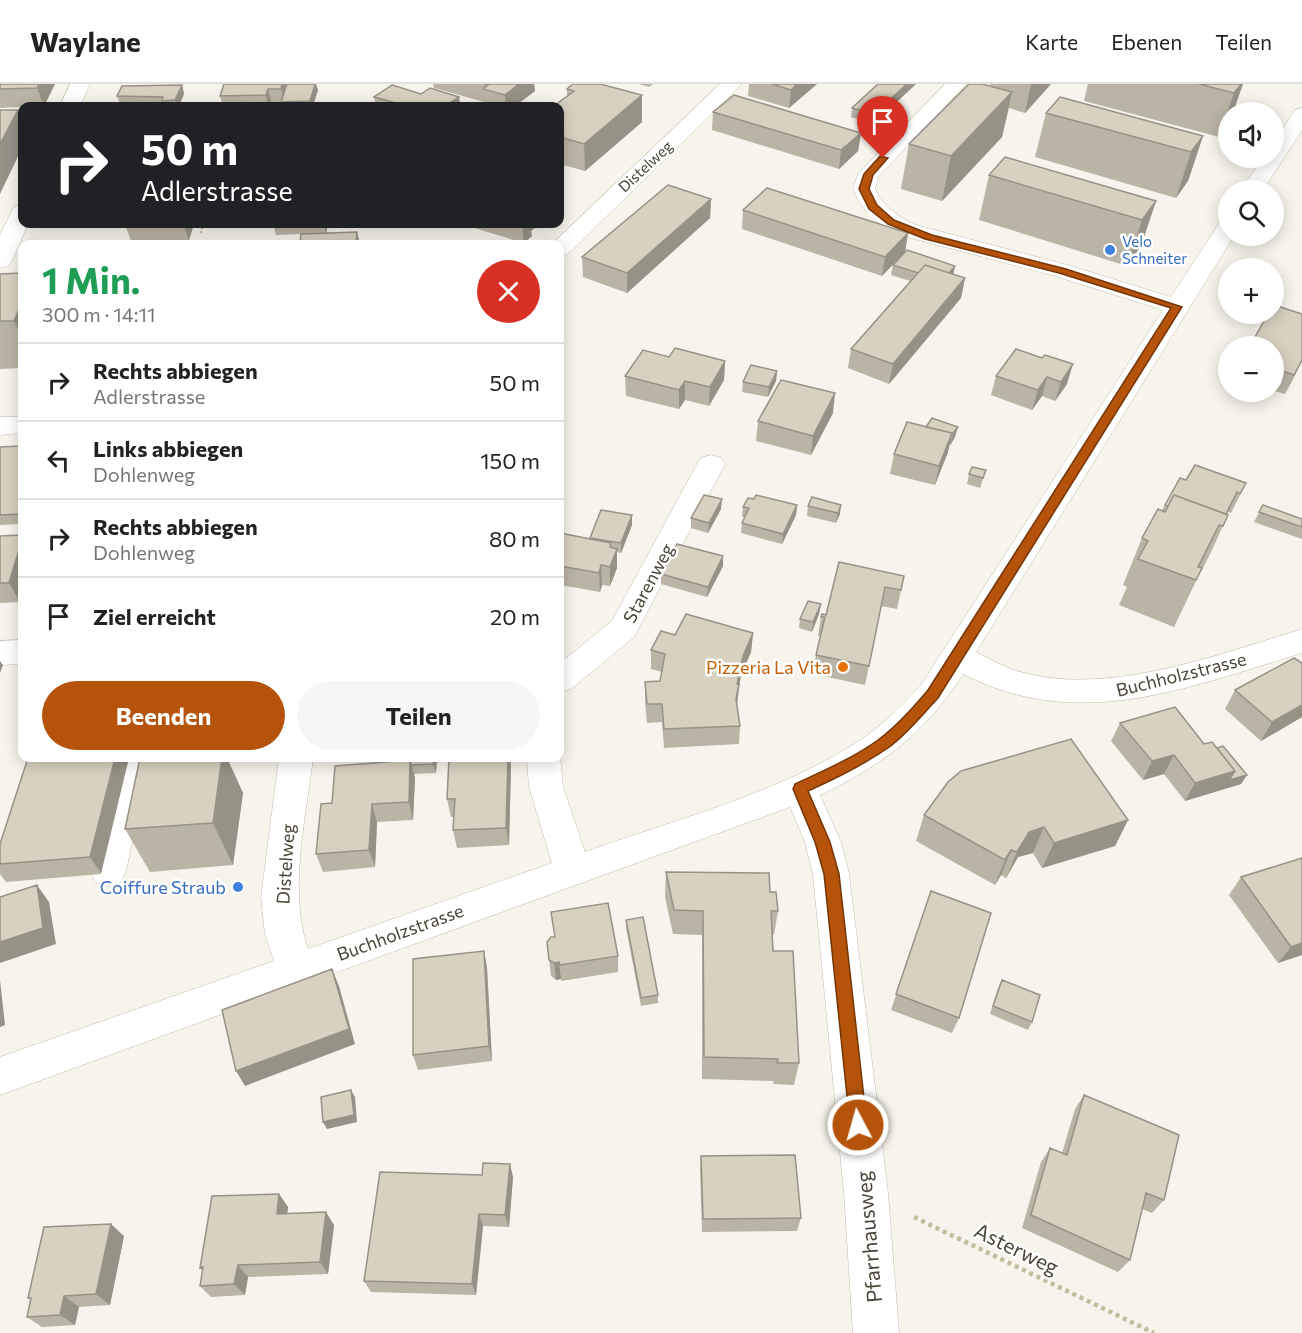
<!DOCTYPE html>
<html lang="de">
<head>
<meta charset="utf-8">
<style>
  :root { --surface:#fff; --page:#f6f6f6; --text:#222; --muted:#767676; --line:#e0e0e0; --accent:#b45309 }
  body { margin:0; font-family:Commissioner,sans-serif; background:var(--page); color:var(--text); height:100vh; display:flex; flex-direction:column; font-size:22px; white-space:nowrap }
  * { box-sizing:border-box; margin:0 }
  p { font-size:20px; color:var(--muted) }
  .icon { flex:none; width:33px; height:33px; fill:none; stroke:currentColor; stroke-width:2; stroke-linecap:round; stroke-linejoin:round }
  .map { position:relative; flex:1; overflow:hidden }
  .panel { position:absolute; left:18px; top:156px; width:546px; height:522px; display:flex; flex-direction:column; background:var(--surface); border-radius:12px; box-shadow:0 3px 15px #0003 }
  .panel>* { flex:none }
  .banner { position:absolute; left:18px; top:18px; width:546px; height:126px; border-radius:12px; box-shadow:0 3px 15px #0003; background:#202124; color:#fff; overflow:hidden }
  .fabs { position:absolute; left:1218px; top:18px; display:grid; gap:12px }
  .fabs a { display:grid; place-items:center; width:66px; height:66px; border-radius:50%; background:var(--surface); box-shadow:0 3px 15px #0003; font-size:30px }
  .pin { position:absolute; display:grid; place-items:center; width:51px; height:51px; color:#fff; margin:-62px -26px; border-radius:50% 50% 50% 0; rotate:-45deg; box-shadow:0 0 6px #0007 }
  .pin .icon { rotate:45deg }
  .me { position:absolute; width:66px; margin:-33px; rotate:354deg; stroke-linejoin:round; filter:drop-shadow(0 0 4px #0008) }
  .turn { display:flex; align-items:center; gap:21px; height:126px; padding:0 24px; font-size:27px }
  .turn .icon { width:78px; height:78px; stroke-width:2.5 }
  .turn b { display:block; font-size:42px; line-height:51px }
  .round { display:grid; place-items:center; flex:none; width:63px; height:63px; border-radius:32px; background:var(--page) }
  .overview { display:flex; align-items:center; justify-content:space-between; height:102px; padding:0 24px }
  h1 { font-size:36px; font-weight:700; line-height:45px; color:#1e9e55 }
  .primary-button { display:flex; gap:12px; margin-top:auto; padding:12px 24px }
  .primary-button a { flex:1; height:69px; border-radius:36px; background:var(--accent); color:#fff; font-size:24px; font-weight:700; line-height:69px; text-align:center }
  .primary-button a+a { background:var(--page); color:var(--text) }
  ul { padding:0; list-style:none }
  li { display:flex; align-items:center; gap:18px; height:78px; padding:0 24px; border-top:2px solid var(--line) }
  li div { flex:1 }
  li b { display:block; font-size:22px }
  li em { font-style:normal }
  header { display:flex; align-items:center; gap:36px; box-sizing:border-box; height:84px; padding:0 30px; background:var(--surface); border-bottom:2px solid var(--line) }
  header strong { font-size:28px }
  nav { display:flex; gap:33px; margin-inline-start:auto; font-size:21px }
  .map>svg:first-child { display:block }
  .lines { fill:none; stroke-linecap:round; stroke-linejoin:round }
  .minor-casing { stroke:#c2bdad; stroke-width:1 }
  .path-far1 { stroke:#c4bb9e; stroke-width:2; stroke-dasharray:2 2; stroke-linecap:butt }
  .path { stroke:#c4bb9e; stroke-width:4.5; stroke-dasharray:4 4; stroke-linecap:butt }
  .minor { fill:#fff; fill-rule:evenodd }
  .wall { fill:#bab4a5 }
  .shaded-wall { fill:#979286 }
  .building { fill:#d8d1c0; stroke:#979286; stroke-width:1.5 }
  .route { fill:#b45309; stroke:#753606; stroke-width:1.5 }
  .shop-dot { fill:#3f7fe0; stroke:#fff; stroke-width:2 }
  .food-dot { fill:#e8710a; stroke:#fff; stroke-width:2 }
  .labels { text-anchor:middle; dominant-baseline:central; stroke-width:5; stroke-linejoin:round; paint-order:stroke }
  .far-street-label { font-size:15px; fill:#4a4538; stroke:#fff }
  .far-shop-label { font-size:15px; fill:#366cbe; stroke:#fff; text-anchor:start }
  .street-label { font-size:18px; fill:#4a4538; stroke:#fff }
  .food-label { font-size:18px; fill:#c56008; stroke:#fff; text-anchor:end }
  .shop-label { font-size:18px; fill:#366cbe; stroke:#fff; text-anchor:end }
  .near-street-label { font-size:21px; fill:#4a4538; stroke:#fff }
</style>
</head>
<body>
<header>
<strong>Waylane</strong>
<nav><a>Karte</a><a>Ebenen</a><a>Teilen</a></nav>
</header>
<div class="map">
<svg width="1302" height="1249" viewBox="0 0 1302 1249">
  <rect width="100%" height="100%" fill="#f6f4eb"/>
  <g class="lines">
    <defs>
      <path id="minor" d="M70,0H90L80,22H60Z
        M720,0H742L568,170L560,172V160H552Z
        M945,0H966L879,92L875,105C885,124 897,132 916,141L1071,182L1171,213L1220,138L1228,136V152H1234L976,568C988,574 1001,581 1014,586C1102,615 1217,571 1302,545V569C1187,604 1078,649 963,590C926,648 882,682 820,711L841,758L849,790L888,1109L899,1249H853L844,1109L813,790L805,758L790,723L0,1011V973L274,877L265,850L261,813L279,674H313C306,733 288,808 308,865L552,779L529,703L527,674H560V671L563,703L585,768C674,736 776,710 856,659C881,643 902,622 921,601L1163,226L1055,192L900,151C875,139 865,130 853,105L858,90Z
        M1302,24V46L1263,106H1241L1263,74H1274V58L1295,26Z
        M22,121V140H28L12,177L8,182L0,184V151L14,123Z
        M0,333H22V349L0,351Z
        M711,371L721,374L725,380L634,553L571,605L560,608V579L612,537L697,380L701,374Z
        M22,556V580L0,581V557Z
        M116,674H150L126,787L121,798L108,803L95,798L90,787Z"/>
    </defs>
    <use href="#minor" class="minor-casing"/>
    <path class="path-far1" d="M201,149L203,140"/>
    <path class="path" d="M914,1133L1154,1249"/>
    <use href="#minor" class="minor"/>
  </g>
  <path class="wall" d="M0,0H55L44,22L0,24Z
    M224,0H316L318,6L313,22H223L220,12Z
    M433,0H534L535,7L515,22H485L484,18L434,4Z
    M639,0H653L649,3Z
    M749,0H817L789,24L748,12Z
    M878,0H916L873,40L851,33L852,24Z
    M990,0H1051L1025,29L1009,24L1002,53L942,117L901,105L909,60L990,2Z
    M1088,0H1243L1233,28H1228V40L1219,53L1084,17Z
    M182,1L184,10L179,22H114L120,20L117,12Z
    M567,5L642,11V38L585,87L560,80V22L567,13Z
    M421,10L459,13L460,22H376L374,13Z
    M713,28L861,49L858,67L839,85L712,46Z
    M1046,29L1203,52L1188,97L1176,114L1035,73Z
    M989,91L1156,117L1141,162L1127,182L979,136Z
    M711,115L710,134L627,209L583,193L582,173Z
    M743,126L908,149L905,168L882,192L742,145Z
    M125,140H194L189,156L131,157Z
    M273,140H328L326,149L357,148L360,160H300L301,150L276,151Z
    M461,140H540L531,147L532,152L524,159Z
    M893,181L955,182L953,191L965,194L961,214L889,300L848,284L851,265L910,197L891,191Z
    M22,189V284L0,285V190Z
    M1274,262L1302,277L1285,310L1274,307Z
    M1016,265L1067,300L1055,317L1042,312L1032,326L991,311L996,292Z
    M669,273L725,277L724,296L709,322L685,316L679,325L626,312L625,292Z
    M777,287L776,297L768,313L742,308L743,298Z
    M833,329L811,371L756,357L758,337Z
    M907,338L955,353L949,362L948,368L935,401L890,390L894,370Z
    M22,362V440L0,441V363Z
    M986,386L980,404L967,400L969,390Z
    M1186,396L1246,399L1231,429L1228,428L1227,431H1228L1211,468L1201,488H1200L1174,543L1119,521L1127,503L1123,501L1142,454L1162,426L1165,421Z
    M812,413L840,430L836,439L807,432L808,422Z
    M754,415L797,421L796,431L782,460L741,449L742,439L745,433H742L743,423Z
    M1263,421L1302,435V455L1254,438Z
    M721,425L708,449L691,444V434Z
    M632,441L621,469L617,468V484L610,502L602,501L600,508L560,501V449L590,455V454Z
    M22,451V509L20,518L0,519V452Z
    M723,472V482L707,513L661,500V490Z
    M904,492L897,525L881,522L865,601L813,590L816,571L820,552H818L821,533Z
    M821,520L819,530L812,548L799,544L800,535Z
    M753,549L751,568L741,591L739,604L737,621L740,642L739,660L664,664L662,638L647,639L645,617V598L660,597L662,588L651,585V566L675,551Z
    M1235,606L1302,633L1261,657L1225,625Z
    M1120,639L1217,664L1247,691L1241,700L1185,717L1164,690L1143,696L1111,657Z
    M28,674L101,790L6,798L0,790V760Z
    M140,674H227L243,709L233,781L150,788L125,745Z
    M394,674H437L436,689L414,690L415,694L413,736L377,738L375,783L323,788L316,770L332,719L393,677Z
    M511,682L509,761L457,764L453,746L454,733H451L447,715Z
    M924,731L1128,736L1115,762L1042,784L1033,769L1018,773L1006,794L1001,791L995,801L916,757Z
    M666,788L770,808L778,827L774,851H772L773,867L799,979L794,1001L773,1000L774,997L702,995V851L673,850L665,813Z
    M1241,793L1302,871L1278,879L1229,811Z
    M931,807L959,934L952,949L891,926Z
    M551,828L618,872V888L561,897V895L556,896L551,892L547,858L555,853Z
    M626,836L658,911V919L641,922L626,844Z
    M484,867L487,884L492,977L418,986L413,971Z
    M1002,896L1032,938L1028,946L990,930L998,904Z
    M1084,1011L1164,1116L1152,1129L1142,1125L1130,1176L1118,1188L1022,1144L1041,1078L1050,1064L1062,1069L1075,1025Z
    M701,1072L801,1134L797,1147L702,1148L700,1086Z
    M513,1093L509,1143L483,1142L476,1211L371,1208L364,1197Z
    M279,1110L288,1123L287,1130L334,1141L328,1190L248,1193L245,1211L211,1213L200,1202L203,1187L200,1184Z
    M124,1152L110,1221L79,1223L75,1241L42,1243L27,1233L30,1216L28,1214Z"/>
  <path class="shaded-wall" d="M39,0H55L44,22L37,4Z
    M282,0H288L284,18L281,5Z
    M315,0H316L318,6L313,22H312L310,17Z
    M519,0H534L535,7L515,22H506L505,11Z
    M797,0H817L789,24L791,6Z
    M907,0H916L873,40L874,30Z
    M1031,0H1051L1025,29Z
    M1241,0H1243L1233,28H1228V40L1219,53L1234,9Z
    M182,1L184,10L179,22H177L175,16Z
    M268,5L272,22H268L266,11Z
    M1012,8L1002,53L942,117L951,72Z
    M642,11V38L585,87L584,60Z
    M459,13L460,22H445Z
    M18,26L22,37V64L0,110V60Z
    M861,49L858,67L839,85L841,66Z
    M1203,52L1188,97L1176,114L1191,68Z
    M711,115L710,134L627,209V189Z
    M1156,117L1141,162L1127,182L1142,136Z
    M183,140H194L189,156Z
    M324,140H328L326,150Z
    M522,140H540L531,147L532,152L524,159Z
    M357,148L360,160H356Z
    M908,149L905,168L882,192L885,173Z
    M955,182L953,192L942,197Z
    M965,194L961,214L889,300L893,280Z
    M22,218V255L14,237Z
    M561,225L562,244L560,247V226Z
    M1302,276V277L1285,310L1294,291Z
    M725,277L724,296L709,322L710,303Z
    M1073,280L1067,300L1055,317L1061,298Z
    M777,287L776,297L768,313L769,303Z
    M1047,293L1042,312L1032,326L1038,306Z
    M685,297V316L679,325V306Z
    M835,309L833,329L811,371L813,352Z
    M958,343L955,353L950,362L952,352Z
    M952,349L948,368L935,401L939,382Z
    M722,415L721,425L708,449L709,439Z
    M797,421L796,431L782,460L783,450Z
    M841,421L840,430L836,439L838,429Z
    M632,431V441L621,469V459Z
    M1219,441L1197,487L1192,495Z
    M22,456V509L20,518L9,499Z
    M611,459L612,478L617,465V484L610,502V463Z
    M723,472V482L707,513L708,503Z
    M601,481L602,501L600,508L599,489Z
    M1202,484L1174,543L1196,496Z
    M821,520L819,530L812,548L813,538Z
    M753,549L751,568L741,591L739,604L735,634L737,600L743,572Z
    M0,577L3,581L0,589Z
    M1302,621V633L1261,657L1272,638Z
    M1174,671L1164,690L1143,696L1152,677Z
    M115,674H129L101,790L90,773Z
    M222,674H227L243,709L233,781L213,739Z
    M434,674H437L436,689L433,680Z
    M508,674H510L511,682L509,761L506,744Z
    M410,676L415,694L413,736L409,718Z
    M1235,687L1247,691L1241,700L1185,717L1195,699Z
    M372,720L377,738L375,783L369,766Z
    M1128,736L1115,762L1042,784L1054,759Z
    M1044,743L1033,769L1018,773L1006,794L1017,768L1029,748Z
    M1011,766L1001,791L995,801L1005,776Z
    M37,801L49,818L56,860L0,879V858Z
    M1302,859V871L1278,879L1291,863Z
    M484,867L487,884L492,977L489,962Z
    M559,878L561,895L556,896L554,879Z
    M332,885L339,902L355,960L245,1002L236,987Z
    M0,896L5,941L0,943Z
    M351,1006L355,1013L357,1038L327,1045L323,1038Z
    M510,1080L513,1093L509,1143L505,1131Z
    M279,1110L288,1123L286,1143L277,1130Z
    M326,1128L334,1141L328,1190L320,1178Z
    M479,1130L483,1142L476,1211L472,1200Z
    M111,1140L124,1152L110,1221L96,1210Z
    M238,1181L248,1193L245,1211L234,1200Z
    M64,1212L79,1223L75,1241L60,1231Z"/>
  <path class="building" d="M0,0H39L37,4L0,5Z
    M224,0H282L281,5H268L266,11L220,12Z
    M287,0H315L310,17L281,18Z
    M484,0H519L505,11L483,5L488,1Z
    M573,0H600L642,11L584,60L560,53V22H554L574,7L567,5Z
    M772,0H797L791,6Z
    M878,0H907L874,30L852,24Z
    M969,0H982L1012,8L951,72L909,60Z
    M1199,0H1241L1234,9Z
    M182,1L175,16L162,17L163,13L117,12L122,2Z
    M392,1L421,10L430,4L459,13L445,22H407L374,13Z
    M734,11L861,49L841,66L713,28Z
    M1060,13L1203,52L1191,68L1046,29Z
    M165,19L164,22H114L115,20Z
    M0,26H18L0,60Z
    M1005,73L1156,117L1142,136L989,91Z
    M668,101L711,115L627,189L582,173Z
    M767,104L908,149L885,173L743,126Z
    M357,148L356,160H300L301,150Z
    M907,166L955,182L949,189L925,181L918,189L893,181Z
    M925,181L965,194L893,280L851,265Z
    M22,189V218L14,237H0V190Z
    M1274,221L1302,230V276L1294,291L1274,284V262H1250L1268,230H1274Z
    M675,264L725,277L710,303L685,297L679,306L625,292L643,266L669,273Z
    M1016,265L1042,274L1045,271L1073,280L1061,298L1047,293L1038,306L996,292Z
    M751,281L777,287L769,303L743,298Z
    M781,296L835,309L813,352L758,337Z
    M932,334L958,343L951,352L952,349L926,343Z
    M907,338L952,349L939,382L894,370Z
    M22,362V430L0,431V363Z
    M1195,381L1246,399L1240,410L1237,408L1226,430L1174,411L1168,422L1165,421L1180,394L1186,396Z
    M972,383L986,386L983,394L969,390Z
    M704,411L722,415L709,439L691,434Z
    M756,411L797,421L783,450L742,439L749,424L743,423L748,414L754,415Z
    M1174,411L1228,431L1223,442L1219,441L1198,483L1202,484L1196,496L1138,475L1148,457L1142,454L1158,425L1165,428Z
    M812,413L841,421L838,429L808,422Z
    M1263,421L1302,435V443L1259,428Z
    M601,426L632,431L621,459L590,454Z
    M560,449L611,459L610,463L617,465L610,483L601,481L599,489L560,482Z
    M22,451V456L9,499H0V452Z
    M677,460L723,472L708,503L661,490Z
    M839,478L904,492L901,506L885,503L869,582L816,571L825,533H821L822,530L826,531Z
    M808,517L821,520L813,538L800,535Z
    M686,530L753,549L743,572L737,600H739L736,615L740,642L664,645L662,620H647L645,598L660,597L665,570L651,566L661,547L675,551Z
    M1294,574L1302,579V621L1272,638L1235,606Z
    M1175,623L1204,660L1212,658L1235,687L1195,699L1174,671L1152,677L1120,639Z
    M1071,655L1128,736L1054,759L1044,743L1029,748L1017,768L1011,766L1005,776L924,731L948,698L961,687Z
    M1223,662L1247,691L1229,696L1235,687L1217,664Z
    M28,674H115L90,773L0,780V760Z
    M140,674H222L213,739L125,745Z
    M394,674H434L433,680L411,681L410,676L393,677Z
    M449,674H508L506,744L453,746L455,715H447Z
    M410,676L409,718L372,720L369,766L316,770L321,720L332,719L335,682Z
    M1302,774V859L1291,863L1241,793Z
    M666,788L769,789L770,808H776L778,827H771L773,867H793L799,979H777L778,975L704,973L703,827L674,826Z
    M37,801L43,844L0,858V813Z
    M931,807L991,829L959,934L896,910Z
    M608,819L618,872L560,881L559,878L554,879L549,876L547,858L551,853H555L551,828Z
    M643,833L658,911L641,914L626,836Z
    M484,867L489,962L413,971V875Z
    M332,885L349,945L236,987L222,926Z
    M1002,896L1040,911L1032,938L993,922Z
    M351,1006L354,1031L323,1038L321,1013Z
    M1084,1011L1179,1051L1164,1116L1146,1109L1130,1176L1031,1131L1050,1064L1067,1071Z
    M795,1071L801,1134L703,1135L701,1072Z
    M483,1079L510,1080L505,1131L479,1130L472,1200L364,1197L380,1088L482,1091Z
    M279,1110L277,1130L326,1128L320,1178L238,1181L234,1200L200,1202L203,1183L200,1184L212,1112Z
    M111,1140L96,1210L64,1212L60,1231L27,1233L31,1214H28L44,1143Z"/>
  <path class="route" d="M880,72L888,74L873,91L869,105L877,121L894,136L932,151L1066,185L1182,223L938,614C922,631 907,650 888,664C863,681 835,695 808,707L830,758L839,790L867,1041L864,1047L858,1049L852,1047L850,1041L824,790L815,758L793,705L795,700C823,687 853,674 878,656C897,642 913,624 928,606L1171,224L1059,189L925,155L888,140L869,125L859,105L864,90Z"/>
  <g class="shop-dot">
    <circle cx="1110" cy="166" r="6"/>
    <circle cx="238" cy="803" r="6"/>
  </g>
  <circle class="food-dot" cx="843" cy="583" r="6"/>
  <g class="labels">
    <g class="far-street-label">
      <text transform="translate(645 82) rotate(-43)">Distelweg</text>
    </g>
    <g class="far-shop-label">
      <text x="1122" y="157">Velo<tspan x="1122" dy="17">Schneiter</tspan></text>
    </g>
    <g class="street-label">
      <text transform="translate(648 499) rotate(-62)">Starenweg</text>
      <text transform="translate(1181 590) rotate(-14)">Buchholzstrasse</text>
      <text transform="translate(285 780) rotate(-86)">Distelweg</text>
      <text transform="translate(400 848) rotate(-20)">Buchholzstrasse</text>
    </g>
    <g class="food-label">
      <text x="831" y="583">Pizzeria La Vita</text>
    </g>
    <g class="shop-label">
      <text x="226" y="803">Coiffure Straub</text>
    </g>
    <g class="near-street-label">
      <text transform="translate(868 1153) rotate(-95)">Pfarrhausweg</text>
      <text transform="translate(1017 1164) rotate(26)">Asterweg</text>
    </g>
  </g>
</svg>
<div class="fabs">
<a><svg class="icon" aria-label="sound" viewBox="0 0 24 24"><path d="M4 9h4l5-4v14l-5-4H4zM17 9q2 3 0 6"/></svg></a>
<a><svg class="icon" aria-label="search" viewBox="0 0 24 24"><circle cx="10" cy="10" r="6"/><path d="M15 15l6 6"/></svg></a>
<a>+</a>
<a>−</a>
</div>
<div class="pin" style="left:883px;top:74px;background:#d93025"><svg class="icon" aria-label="arrive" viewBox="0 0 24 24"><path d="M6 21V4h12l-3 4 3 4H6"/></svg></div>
<svg class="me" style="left:858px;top:1041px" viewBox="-20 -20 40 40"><circle r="17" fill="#b45309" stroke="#fff" stroke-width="3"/><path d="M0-11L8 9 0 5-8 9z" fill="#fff"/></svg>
<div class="banner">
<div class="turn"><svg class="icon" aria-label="right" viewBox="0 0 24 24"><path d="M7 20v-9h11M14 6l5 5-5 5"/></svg><div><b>50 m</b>Adlerstrasse</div></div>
</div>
<section class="panel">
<div class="overview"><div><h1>1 Min.</h1><p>300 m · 14:11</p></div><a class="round" style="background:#d93025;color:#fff"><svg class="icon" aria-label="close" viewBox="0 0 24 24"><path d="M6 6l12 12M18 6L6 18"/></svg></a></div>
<ul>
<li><svg class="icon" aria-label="right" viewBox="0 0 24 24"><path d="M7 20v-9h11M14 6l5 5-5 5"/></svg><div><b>Rechts abbiegen</b><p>Adlerstrasse</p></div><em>50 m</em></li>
<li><svg class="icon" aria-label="left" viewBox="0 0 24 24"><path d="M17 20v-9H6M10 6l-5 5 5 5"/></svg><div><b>Links abbiegen</b><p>Dohlenweg</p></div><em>150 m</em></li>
<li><svg class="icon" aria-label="right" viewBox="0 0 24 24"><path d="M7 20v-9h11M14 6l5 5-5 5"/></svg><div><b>Rechts abbiegen</b><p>Dohlenweg</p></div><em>80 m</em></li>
<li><svg class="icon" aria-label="arrive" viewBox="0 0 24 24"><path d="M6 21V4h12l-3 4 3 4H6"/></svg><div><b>Ziel erreicht</b></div><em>20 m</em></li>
</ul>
<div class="primary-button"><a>Beenden</a><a>Teilen</a></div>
</section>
</div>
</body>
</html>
